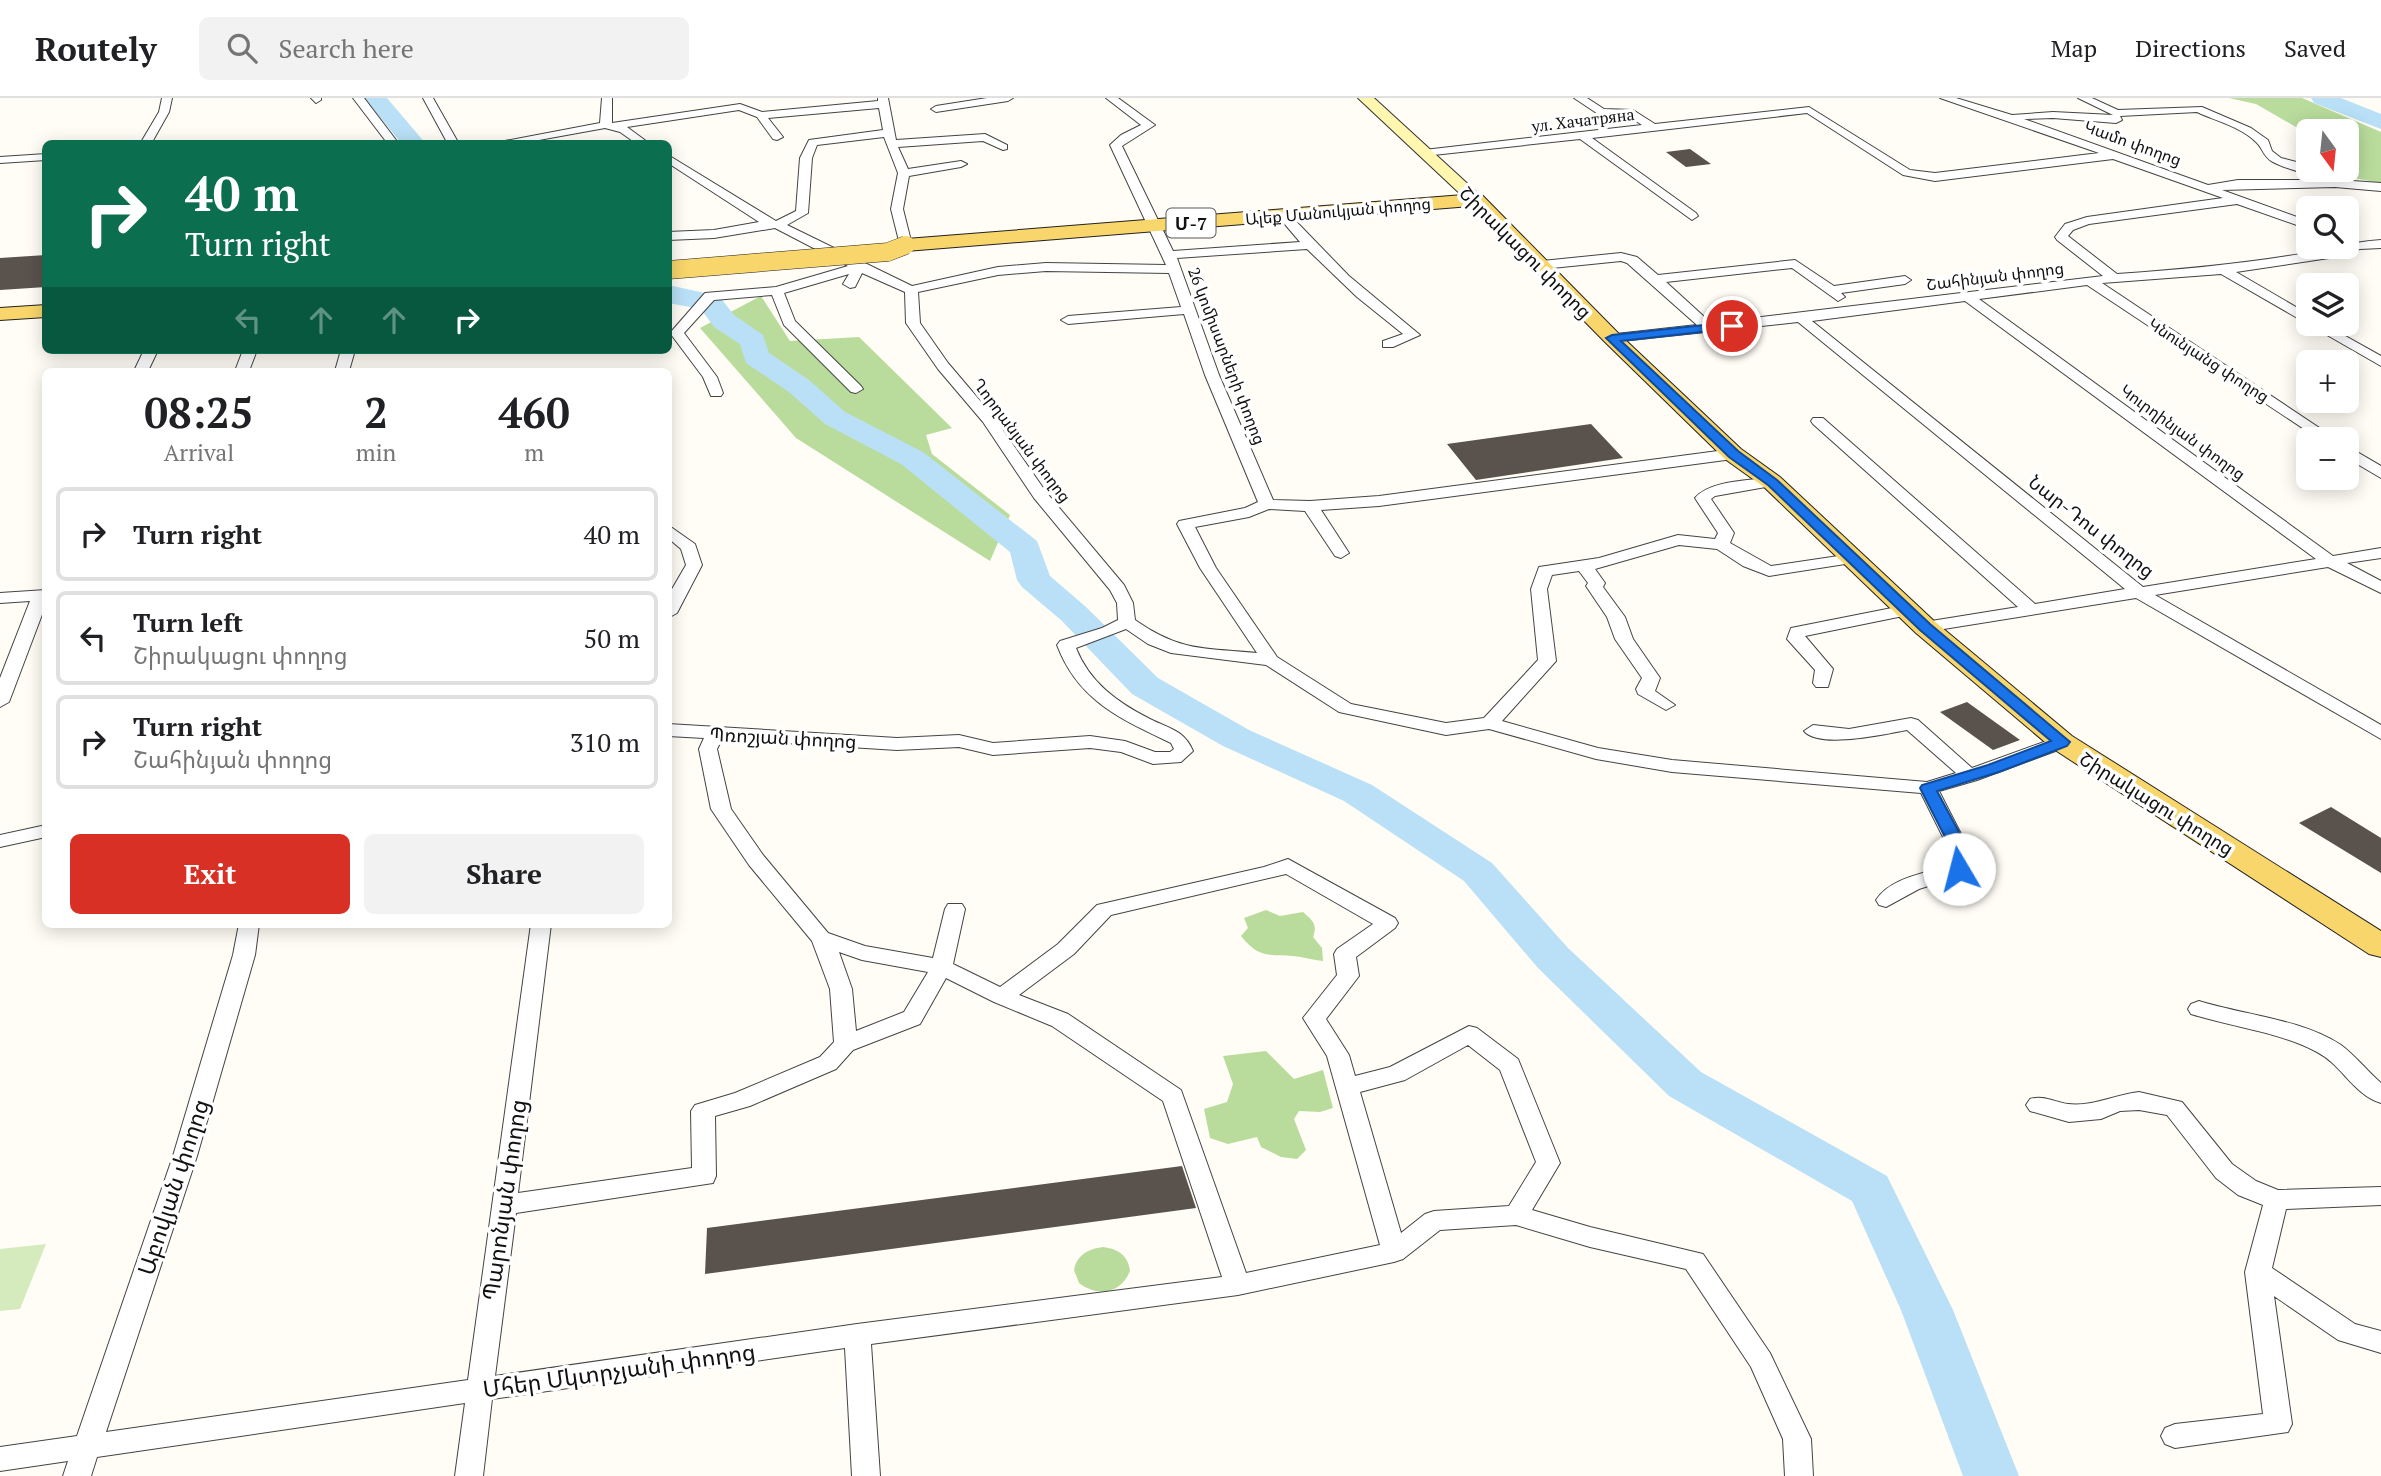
<!DOCTYPE html>
<html lang="en">
<head>
<meta charset="utf-8">
<style>
  :root { --surface:#fff; --page:#f2f2f2; --text:#202124; --muted:#757577; --line:#e0e0e0; --accent:#d93025 }
  body { margin:0; font-family:"PT Serif","Noto Sans Armenian",serif; background:var(--page); color:var(--text); height:100vh; display:flex; flex-direction:column; font-size:26px; white-space:nowrap }
  * { box-sizing:border-box; margin:0 }
  p { font-size:23px; color:var(--muted) }
  .icon { flex:none; width:38px; height:38px; fill:none; stroke:currentColor; stroke-width:2; stroke-linecap:round; stroke-linejoin:round }
  .map { position:relative; flex:1; overflow:hidden }
  .panel { position:absolute; left:42px; top:270px; width:630px; height:560px; display:flex; flex-direction:column; background:var(--surface); border-radius:10px; box-shadow:0 4px 18px #0003 }
  .panel>* { flex:none }
  .top-card { position:absolute; left:42px; top:42px; width:630px; height:214px; border-radius:10px; box-shadow:0 4px 18px #0003; background:#0b6e4f; color:#fff; overflow:hidden }
  .needle { width:46px; rotate:165deg }
  .controls { position:absolute; left:2296px; top:21px; display:grid; gap:14px }
  .controls a { display:grid; place-items:center; width:63px; height:63px; border-radius:10px; background:var(--surface); box-shadow:0 4px 18px #0003; font-size:35px }
  .pin { position:absolute; display:grid; place-items:center; width:60px; height:60px; color:#fff; margin:-30px; border:4px solid #fff; border-radius:50%; box-shadow:0 2px 7px #0007 }
  .me { position:absolute; width:77px; margin:-38px; rotate:352deg; stroke-linejoin:round; filter:drop-shadow(0 0 5px #0008) }
  .turn { display:flex; align-items:center; gap:24px; height:147px; padding:0 28px; font-size:32px }
  .turn .icon { width:91px; height:91px; stroke-width:2.5 }
  .turn b { display:block; font-size:49px; line-height:60px }
  .lanes { display:flex; align-items:center; height:66px; padding:0 28px; background:#0003; justify-content:center; gap:35px; direction:ltr }
  .lanes .off { opacity:.35 }
  .eta { display:flex; justify-content:space-evenly; align-items:center; height:119px; text-align:center }
  .eta b { font-size:42px; font-weight:600; line-height:49px }
  .cta { display:flex; gap:14px; margin-top:auto; padding:14px 28px }
  .cta a { flex:1; height:80px; border-radius:10px; background:var(--accent); color:#fff; font-size:28px; font-weight:600; line-height:80px; text-align:center }
  .cta a+a { background:var(--page); color:var(--text) }
  ul { padding:0; list-style:none }
  li { display:flex; align-items:center; gap:21px; height:94px; margin:0 14px 10px; padding:0 14px; border:4px solid var(--line); border-radius:10px }
  li div { flex:1 }
  li b { display:block; font-size:26px }
  li em { font-style:normal }
  header { display:flex; align-items:center; gap:42px; box-sizing:border-box; height:98px; padding:0 35px; background:var(--surface); border-bottom:2px solid var(--line) }
  header strong { font-size:33px }
  nav { display:flex; gap:38px; margin-inline-start:auto; font-size:24px }
  .search { width:490px; height:63px; background:var(--page); display:flex; align-items:center; gap:18px; box-sizing:border-box; padding:0 24px; border-radius:10px; color:var(--muted); font-size:26px }
  .map>svg:first-child { display:block }
  .green { fill:#d5ebbd }
  .forest { fill:#b9dc9c }
  .lines { fill:none; stroke-linecap:round; stroke-linejoin:round }
  .river { fill:#b9e0f7; fill-rule:evenodd }
  .building { fill:#5a524d }
  .minor-casing { stroke:#444; stroke-width:2 }
  .secondary-casing { stroke:#333; stroke-width:2 }
  .primary-casing { stroke:#222; stroke-width:2 }
  .minor { fill:#fff; fill-rule:evenodd }
  .secondary { fill:#fff6b0; fill-rule:evenodd }
  .primary { fill:#f9d66b; fill-rule:evenodd }
  .primary-bridge-casing { stroke:#222; stroke-width:19; stroke-linecap:butt }
  .primary-bridge { stroke:#f9d66b; stroke-width:18 }
  .route { fill:#1a73e8; stroke:#114b97; stroke-width:2 }
  .labels { text-anchor:middle; dominant-baseline:central; stroke-width:7; stroke-linejoin:round; paint-order:stroke }
  .far-street-label { font-size:16px; fill:#111; stroke:#fff }
  .shield { fill:#fff; stroke:#585858; stroke-width:2 }
  .shield-label { font-size:18px; font-weight:bold; fill:#111 }
  .street-label { font-size:19px; fill:#111; stroke:#fff }
  .near-street-label { font-size:23px; fill:#111; stroke:#fff }
</style>
</head>
<body>
<header>
<strong>Routely</strong>
<div class="search"><svg class="icon" aria-label="search" viewBox="0 0 24 24"><circle cx="10" cy="10" r="6"/><path d="M15 15l6 6"/></svg>Search here</div>
<nav><a>Map</a><a>Directions</a><a>Saved</a></nav>
</header>
<div class="map">
<svg width="2381" height="1378" viewBox="0 0 2381 1378">
  <rect width="100%" height="100%" fill="#fffdf5"/>
  <path class="green" d="M46,1146L20,1211L0,1213V1151Z"/>
  <path class="forest" d="M2229,0H2302L2381,34V85L2348,79L2331,72H2347V33H2308V36L2256,6Z
    M761,198L790,243L859,239L952,330L926,337L932,356L1010,417L990,463L796,340L700,230Z
    M1266,812L1280,818L1303,814C1312,822 1318,826 1313,839L1322,850L1323,863C1313,862 1303,859 1293,858C1270,856 1259,861 1241,838L1248,830L1244,820Z
    M1266,953L1294,981L1323,972L1333,1010L1320,1014L1299,1013L1294,1021L1306,1052L1297,1061L1281,1059L1261,1049L1257,1039L1228,1046L1210,1040L1204,1011L1227,1004L1233,986L1223,958Z
    M1103,1149C1118,1151 1128,1157 1130,1173C1121,1196 1097,1199 1079,1185L1074,1172C1077,1157 1088,1151 1103,1149Z"/>
  <g class="lines">
    <path class="river" d="M364,0H387L426,46H402Z
      M2311,0H2341L2381,16V31L2314,5Z
      M668,187L719,198L734,217L763,237L769,255L809,282L845,314L923,354L1037,443L1050,478L1086,509L1158,580L1249,632L1372,687L1492,765L1568,850L1701,974L1887,1078L1953,1212L2019,1378H1963L1901,1212L1852,1103L1669,998L1538,870L1464,783L1344,703L1223,648L1132,596L1062,523L1022,489L1017,482L1010,454L901,366L825,326L789,294L746,265L740,246L714,229L701,211L668,205Z"/>
  </g>
  <path class="building" d="M1690,51L1711,66L1686,69L1666,54Z
    M46,157V189L0,192V160Z
    M1591,326L1623,360L1476,382L1447,346Z
    M1967,604L2020,642L1993,652L1940,614Z
    M2331,709L2381,740V775L2299,725Z
    M1182,1068L1196,1110L705,1176L707,1130Z"/>
  <g class="lines">
    <defs>
      <path id="minor" d="M162,0H172L169,14L151,46H140L159,14Z
        M311,0H321V2L316,5Z
        M353,0H364L399,46H388Z
        M423,0H433L459,46H448Z
        M602,0H612V25L740,6L762,14L878,3V0H888L896,42L985,36L1007,47V51L1003,52L983,43L898,49L908,71L961,63L967,66L961,69L909,78L903,111L912,147L906,151L900,147L891,111L898,75L884,39L817,47L812,60L808,115L787,127L912,188L998,169L1046,165L1166,167L1110,47L1121,37L1141,27L1106,0H1118L1155,27L1122,48L1173,153L1300,144L1277,117L1287,114L1349,178L1420,237L1393,249H1383V243L1403,236L1357,199L1307,151L1177,160L1219,277L1273,402L1310,403L1379,398L1733,351L1741,356L1733,361L1379,408L1321,412L1349,455L1341,460L1335,458L1305,413L1269,411L1249,419L1195,429L1216,470L1277,559L1351,606L1446,625L1484,620L1538,562L1531,491L1539,469L1599,460L1678,437L1715,441L1718,435L1695,400C1710,382 1749,383 1772,379L1780,384L1777,387L1715,398L1711,401L1734,435L1730,445L1771,468L1852,456L1860,461L1858,464L1769,478L1743,468L1717,451L1679,447L1595,471L1605,485L1603,489L1625,519L1633,541L1660,580L1655,593L1675,607L1666,612L1638,596L1636,591L1642,580L1615,541L1607,519L1586,488L1588,485L1579,473L1552,477L1547,491L1556,563L1502,623L1598,650L1672,662L1927,684L1956,675L1907,632C1885,636 1819,651 1804,633L1813,627L1849,631L1911,620L1918,622L1972,670L2055,640H2069L2071,644L2069,648L1977,682L1939,693L1961,736L1972,748L1969,769L1983,783L1980,788C1969,791 1964,786 1956,779L1919,791L1886,809L1879,807L1876,802C1891,779 1925,776 1949,767L1952,749L1943,739L1921,695L1672,674L1596,661L1489,631L1446,637L1339,614L1266,567L1171,555L1148,546L1126,531L1076,550C1090,585 1117,604 1150,621C1170,631 1184,632 1193,653L1181,664L1153,666L1121,654L1090,650L993,657L959,649L897,652L722,641L717,651L731,711L763,757L828,835L865,848L933,860L945,811L948,806H962L965,811L953,866L1000,889L1058,846L1097,807L1264,769L1288,761L1395,820L1398,825L1395,830L1356,859L1359,878L1326,921L1349,957L1355,978L1390,969L1469,928L1477,930L1518,961L1560,1065L1532,1112L1590,1129L1703,1156L1770,1255L1811,1341L1813,1378H1785L1783,1341L1751,1269L1686,1171L1590,1149L1516,1127L1440,1132L1403,1161L1394,1164L1238,1197L871,1246L880,1378H852L845,1250L492,1301L483,1378H455L465,1305L97,1359L91,1378H63L68,1363L0,1373V1349L77,1338L173,1058L233,857L239,826H259L255,857L197,1058L106,1334L468,1282L531,826H551L518,1095L692,1070L691,1013L695,1007L735,995L820,959L834,944L830,891L812,843L749,767L711,711L699,651L704,640L668,638V626L897,640L959,637L993,645L1090,638L1125,643L1155,654H1170L1174,651L1171,645C1121,621 1078,603 1057,547L1060,543L1102,530L1118,522L1117,505L1110,492L1034,400L983,324L938,271L906,225L905,194L862,175L855,189L850,190L843,186L849,176L784,195L795,223L861,288L863,291L856,295L851,294L784,227L772,197L714,202L684,235L717,279L723,295L721,298H711L703,279L670,235L705,195L776,189L848,168L775,130L714,140L668,142V134L714,132L759,124L668,65V57L776,123L796,113L800,60L809,42L883,32L879,10L768,20L783,39L777,42L773,41L757,19L739,12L627,29L650,46H637L620,34L605,30L517,46H489L600,25ZM1046,173L1169,175L1181,209L1068,218L1061,222L1068,226L1184,216L1205,277L1258,404L1245,410L1179,423L1177,426L1200,470L1257,555C1204,550 1181,554 1135,522L1133,505L1124,487L1046,394L993,318L948,265L920,225L918,194L998,177ZM1286,776L1373,826L1337,851L1334,856L1337,877L1303,920L1327,958L1380,1147L1246,1175L1181,992L1068,916L1019,897L1074,856L1111,817ZM839,854L862,862L928,874L904,914L856,933L852,891ZM946,880L994,904L1052,928L1163,1003L1222,1179L857,1226L495,1278L516,1115L713,1085L716,1078L715,1018L750,1008L836,971L853,952L920,926ZM1468,947L1500,972L1536,1064L1509,1108L1434,1113L1425,1116L1401,1135L1360,994L1405,982Z
        M987,0H1013L1008,3L936,14L931,11L936,8Z
        M1574,0H1587L1604,11L1633,12L1655,26L1809,9L1910,72L1935,75L2099,55L1940,0H1956L2012,17L2053,14L2113,17L2078,0H2092L2118,12L2202,9L2251,30L2268,42L2272,53L2281,60L2308,67V72H2318L2338,82L2381,85V93L2335,89L2222,92L2308,123V131L2237,106L2089,126L2073,132L2068,138L2117,176C2174,172 2231,167 2288,158C2321,153 2349,144 2381,142V150L2360,151L2329,160L2236,174L2308,216V226H2324L2381,258V268L2221,176L2102,185L2336,341H2319L2087,187L1979,201L2333,458L2381,450V460L2347,465L2381,483V495L2328,469L2155,497L2381,627V641L2136,500L1925,534L1919,533L1916,529L1925,524L2018,509L1813,326L1811,323L1813,320H1823L2035,506L2125,491L1798,224L1612,244L1607,243V237L1697,227L1627,165L1621,163L1542,171L1536,167L1542,163L1621,155L1637,159L1658,177L1795,162L1834,188L1905,178L1911,182L1905,186L1841,195L1845,199L1838,203L1792,170L1666,184L1711,225L2103,178L2057,142L2055,139L2065,126L2087,119L2223,100L2113,61L1935,83L1903,77L1807,15L1592,40L1696,115L1698,118L1692,122L1580,41L1424,58L1418,55L1424,52L1642,27L1627,17L1598,16ZM2197,14C2216,23 2241,29 2256,44C2263,50 2263,59 2273,64C2288,72 2305,74 2320,82H2238L2208,87L2024,21L2053,20L2116,25L2122,22L2120,18ZM1965,203L2316,461L2143,489L1812,223Z
        M46,56V62L0,65V59Z
        M144,252H158L148,273H134Z
        M243,252H257L249,273H235Z
        M341,252H355L349,273H335Z
        M2347,348L2381,368V380L2347,360Z
        M668,427L695,446L702,467L677,515L668,520V498L686,467L681,451L668,440Z
        M46,492V506L9,604L0,609V580L30,503L0,505V495Z
        M1907,507L1916,512L1913,516L1805,538L1833,571L1828,589H1816L1813,585L1815,572L1787,541L1791,530Z
        M46,727V739L0,749V737Z
        M2199,903C2244,917 2301,921 2341,947C2356,958 2367,973 2381,985V1005C2354,997 2342,967 2317,954C2279,934 2233,929 2191,916L2188,911L2191,906Z
        M2139,994L2182,1004L2232,1066L2256,1083L2278,1092L2381,1089V1107L2286,1111L2272,1170L2355,1226L2381,1233V1255L2338,1242L2274,1198L2292,1326L2288,1334L2175,1350L2165,1346L2161,1338L2165,1330L2175,1326L2263,1316L2245,1174L2263,1107L2238,1097L2216,1080L2167,1017L2139,1012L2120,1013L2101,1021L2069,1024L2030,1013L2026,1007L2030,1001C2043,997 2054,1004 2068,1006C2091,1009 2115,997 2139,994Z"/>
      <path id="secondary" d="M1358,0H1374L1482,99L1484,102L1482,105H1470Z"/>
      <path id="primary" d="M1476,96L1483,98L1619,236L1741,351L1780,379L1934,523L2072,638L2381,833V859L2369,856L2052,650L1916,535L1764,389L1725,361L1605,244L1471,108L906,153L896,147L906,141Z
        M46,207V219L0,222V210Z"/>
    </defs>
    <use href="#minor" class="minor-casing"/>
    <use href="#secondary" class="secondary-casing"/>
    <use href="#primary" class="primary-casing"/>
    <use href="#minor" class="minor"/>
    <use href="#secondary" class="secondary"/>
    <use href="#primary" class="primary"/>
    <defs>
      <path id="primary-bridge" d="M668,172L888,154L906,147"/>
    </defs>
    <use href="#primary-bridge" class="primary-bridge-casing"/>
    <use href="#primary-bridge" class="primary-bridge"/>
  </g>
  <path class="route" d="M1732,224L1736,225V230L1621,243L1738,353L1777,382L1930,526L2070,644L2067,648L1999,674L1937,693L1960,736L1971,748L1965,775H1953L1950,771L1954,749L1945,739L1920,690L1922,687L1988,667L2051,643L1920,532L1768,387L1729,359L1606,240L1612,237Z"/>
  <g class="labels">
    <g class="far-street-label">
      <text transform="translate(1583 22) rotate(-7)">ул. Хачатряна</text>
      <text transform="translate(2133 45) rotate(20)">Կամո փողոց</text>
      <text transform="translate(1338 113) rotate(-5)">Ալեք Մանուկյան փողոց</text>
      <text transform="translate(1995 178) rotate(-7)">Շահինյան փողոց</text>
      <text transform="translate(1227 258) rotate(69)">26 կոմիսարների փողոց</text>
      <text transform="translate(2209 262) rotate(33)">Կնունյանց փողոց</text>
      <text transform="translate(2183 334) rotate(36)">Կուրղինյան փողոց</text>
      <text transform="translate(1022 342) rotate(53)">Ղորղանյան փողոց</text>
    </g>
    <rect class="shield" x="1166.5" y="110.5" width="49" height="29" rx="5"/>
    <g class="shield-label">
      <text x="1191" y="125">Մ-7</text>
    </g>
    <g class="street-label">
      <text transform="translate(1526 154) rotate(45)">Շիրակացու փողոց</text>
      <text transform="translate(2092 428) rotate(38)">Նար-Դոս փողոց</text>
      <text transform="translate(783 639) rotate(3)">Պռոշյան փողոց</text>
      <text transform="translate(2157 705) rotate(32)">Շիրակացու փողոց</text>
    </g>
    <g class="near-street-label">
      <text transform="translate(173 1089) rotate(-72)">Աբովյան փողոց</text>
      <text transform="translate(504 1102) rotate(-82)">Պարոնյան փողոց</text>
      <text transform="translate(619 1272) rotate(-8)">Մհեր Մկտրչյանի փողոց</text>
    </g>
  </g>
</svg>
<div class="controls">
<a><svg class="needle" viewBox="-14 -14 28 28"><path d="M0-13l5 13h-10z" fill="#e53935"/><path d="M0 13l5-13h-10z" fill="#757577"/></svg></a>
<a><svg class="icon" aria-label="search" viewBox="0 0 24 24"><circle cx="10" cy="10" r="6"/><path d="M15 15l6 6"/></svg></a>
<a><svg class="icon" aria-label="layers" viewBox="0 0 24 24"><path d="M12 4l9 5-9 5-9-5zM3 14l9 5 9-5"/></svg></a>
<a>+</a>
<a>−</a>
</div>
<div class="pin" style="left:1732px;top:228px;background:#d93025"><svg class="icon" aria-label="arrive" viewBox="0 0 24 24"><path d="M6 21V4h12l-3 4 3 4H6"/></svg></div>
<svg class="me" style="left:1959px;top:771px" viewBox="-20 -20 40 40"><circle r="19" fill="#fff"/><path d="M0-13L10 11 0 6-10 11z" fill="#1a73e8"/></svg>
<div class="top-card">
<div class="turn"><svg class="icon" aria-label="right" viewBox="0 0 24 24"><path d="M7 20v-9h11M14 6l5 5-5 5"/></svg><div><b>40 m</b>Turn right</div></div>
<div class="lanes"><svg class="icon off" aria-label="left" viewBox="0 0 24 24"><path d="M17 20v-9H6M10 6l-5 5 5 5"/></svg><svg class="icon off" aria-label="ahead" viewBox="0 0 24 24"><path d="M12 20V5M6 11l6-6 6 6"/></svg><svg class="icon off" aria-label="ahead" viewBox="0 0 24 24"><path d="M12 20V5M6 11l6-6 6 6"/></svg><svg class="icon" aria-label="right" viewBox="0 0 24 24"><path d="M7 20v-9h11M14 6l5 5-5 5"/></svg></div>
</div>
<section class="panel">
<div class="eta">
<div><b>08:25</b><p>Arrival</p></div>
<div><b>2</b><p>min</p></div>
<div><b>460</b><p>m</p></div>
</div>
<ul>
<li><svg class="icon" aria-label="right" viewBox="0 0 24 24"><path d="M7 20v-9h11M14 6l5 5-5 5"/></svg><div><b>Turn right</b></div><em>40 m</em></li>
<li><svg class="icon" aria-label="left" viewBox="0 0 24 24"><path d="M17 20v-9H6M10 6l-5 5 5 5"/></svg><div><b>Turn left</b><p>Շիրակացու փողոց</p></div><em>50 m</em></li>
<li><svg class="icon" aria-label="right" viewBox="0 0 24 24"><path d="M7 20v-9h11M14 6l5 5-5 5"/></svg><div><b>Turn right</b><p>Շահինյան փողոց</p></div><em>310 m</em></li>
</ul>
<div class="cta"><a>Exit</a><a>Share</a></div>
</section>
</div>
</body>
</html>
